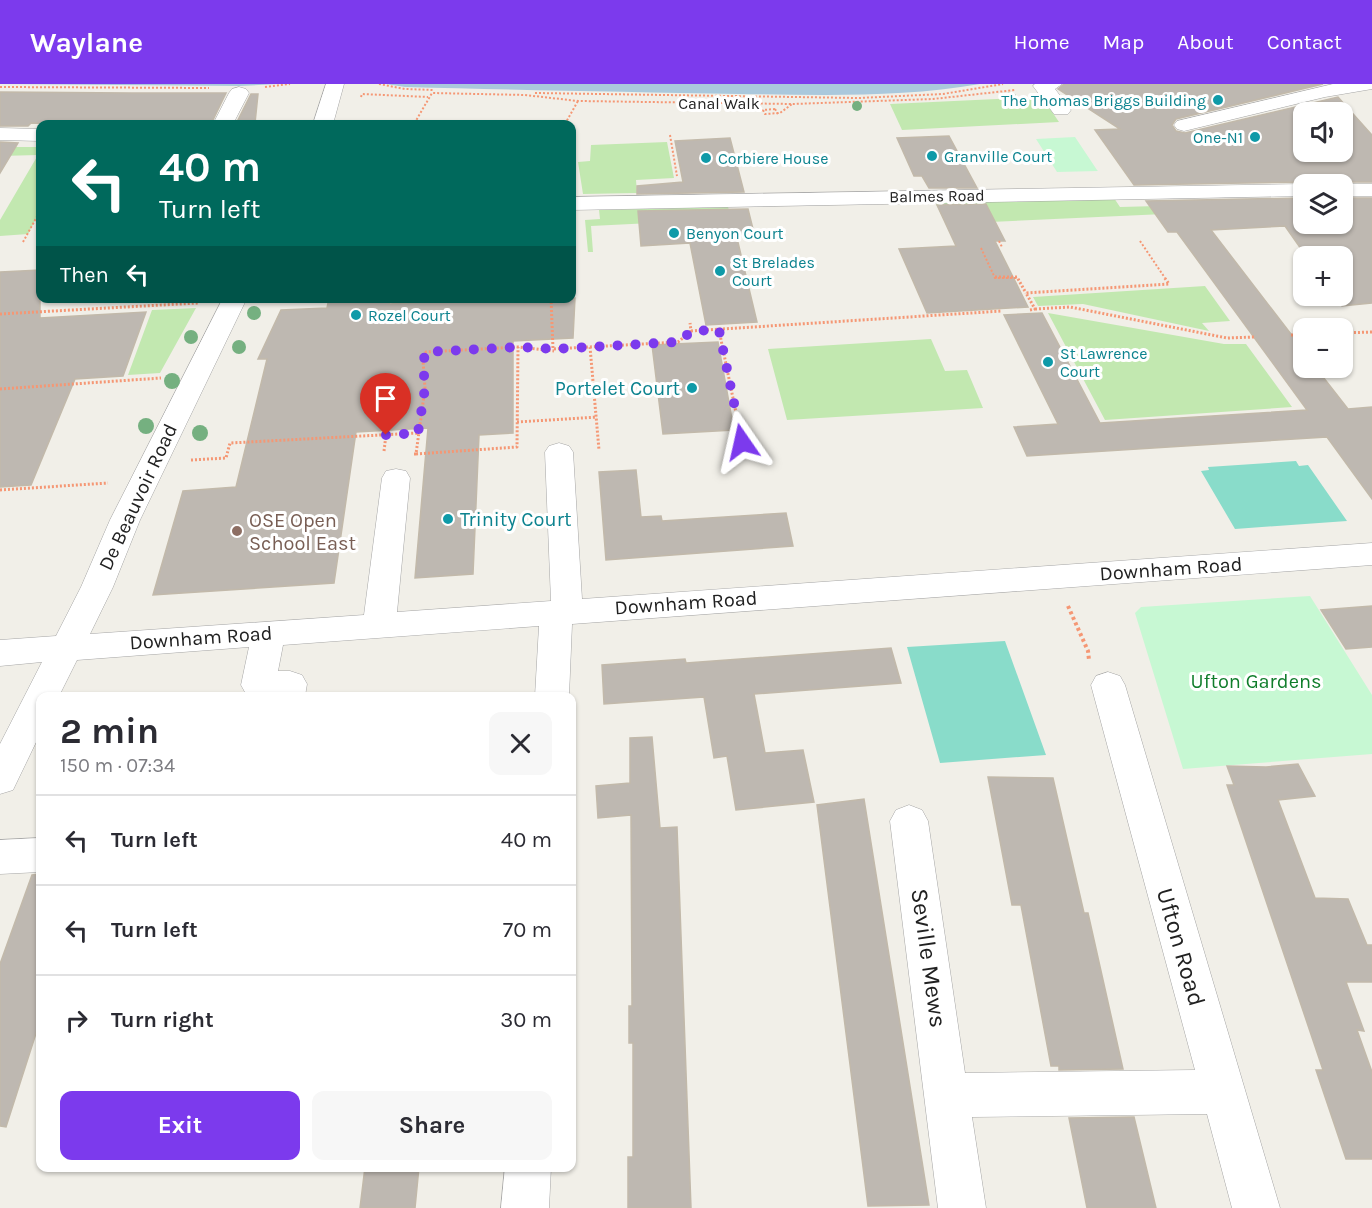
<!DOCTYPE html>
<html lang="en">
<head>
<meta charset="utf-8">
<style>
  :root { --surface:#fff; --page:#f7f7f7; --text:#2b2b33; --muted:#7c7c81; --line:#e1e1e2; --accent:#7c3aed }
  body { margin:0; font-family:Karla,sans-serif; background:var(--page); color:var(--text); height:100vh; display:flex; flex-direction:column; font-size:22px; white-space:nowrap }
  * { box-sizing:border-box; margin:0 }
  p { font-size:20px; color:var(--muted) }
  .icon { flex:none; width:33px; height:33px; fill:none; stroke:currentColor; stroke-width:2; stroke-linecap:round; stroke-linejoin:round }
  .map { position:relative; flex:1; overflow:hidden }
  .details { position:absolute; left:36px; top:608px; width:540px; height:480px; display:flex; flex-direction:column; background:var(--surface); border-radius:12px; box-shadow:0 2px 4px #0004 }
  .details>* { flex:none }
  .top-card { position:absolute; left:36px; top:36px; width:540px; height:183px; border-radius:12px; box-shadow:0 2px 4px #0004; background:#00695c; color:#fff; overflow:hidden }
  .fabs { position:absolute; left:1293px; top:18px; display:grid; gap:12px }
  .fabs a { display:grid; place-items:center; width:60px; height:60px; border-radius:12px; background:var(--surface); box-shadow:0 2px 4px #0004; font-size:30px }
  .pin { position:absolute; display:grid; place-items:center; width:51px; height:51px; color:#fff; margin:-62px -26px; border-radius:50% 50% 50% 0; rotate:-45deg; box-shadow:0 0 6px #0007 }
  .pin .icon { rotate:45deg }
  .me { position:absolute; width:66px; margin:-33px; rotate:349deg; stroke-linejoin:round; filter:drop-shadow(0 0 4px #0008) }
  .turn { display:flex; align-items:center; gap:21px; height:126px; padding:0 24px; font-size:27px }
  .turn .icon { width:78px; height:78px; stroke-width:2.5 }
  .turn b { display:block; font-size:42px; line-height:51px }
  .then { display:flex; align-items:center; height:57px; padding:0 24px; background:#0003; gap:12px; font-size:22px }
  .round { display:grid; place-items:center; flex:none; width:63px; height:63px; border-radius:12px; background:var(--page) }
  .summary { display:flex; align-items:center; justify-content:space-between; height:102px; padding:0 24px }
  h1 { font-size:36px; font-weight:700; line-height:45px }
  .cta { display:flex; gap:12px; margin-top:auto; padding:12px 24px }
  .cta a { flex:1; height:69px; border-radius:12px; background:var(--accent); color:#fff; font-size:24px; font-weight:700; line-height:69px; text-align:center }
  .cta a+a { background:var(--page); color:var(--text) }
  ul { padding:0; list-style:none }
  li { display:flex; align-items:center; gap:18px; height:90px; padding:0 24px; border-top:2px solid var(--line) }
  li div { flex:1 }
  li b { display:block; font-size:22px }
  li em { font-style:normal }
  header { display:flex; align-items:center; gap:36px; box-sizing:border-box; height:84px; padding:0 30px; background:var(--accent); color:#fff }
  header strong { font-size:28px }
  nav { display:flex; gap:33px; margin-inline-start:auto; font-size:21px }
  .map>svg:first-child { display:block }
  .grass { fill:#c2e8b0 }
  .park { fill:#c7f8d3 }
  .pitch { fill:#89dcca }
  .water { fill:#aac8dc }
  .building { fill:#beb8b1; stroke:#c2b9aa; stroke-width:1.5; fill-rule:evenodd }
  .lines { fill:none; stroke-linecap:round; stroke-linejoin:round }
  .minor-casing { stroke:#a5a5a5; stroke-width:1 }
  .path-far2 { stroke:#f59774; stroke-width:2; stroke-dasharray:2 2; stroke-linecap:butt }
  .path-far1 { stroke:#f59774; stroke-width:3; stroke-dasharray:2 2; stroke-linecap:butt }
  .path { stroke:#f59774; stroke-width:4; stroke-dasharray:3 3; stroke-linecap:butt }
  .minor { fill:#fff; fill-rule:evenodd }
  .path-bridge { stroke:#f59774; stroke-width:2; stroke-dasharray:2 2; stroke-linecap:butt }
  .tree { fill:#75b080 }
  .route { stroke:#7c3aed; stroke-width:10; stroke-dasharray:0 18 }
  .culture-dot { fill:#0f9aa8; stroke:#fff; stroke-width:2 }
  .education-dot { fill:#8d6e63; stroke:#fff; stroke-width:2 }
  .labels { text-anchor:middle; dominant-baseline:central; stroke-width:6; stroke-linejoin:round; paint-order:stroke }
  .far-culture-label { font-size:16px; fill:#0d838f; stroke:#fff; text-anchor:start }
  .far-street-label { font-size:16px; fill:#212121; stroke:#fff }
  .culture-label { font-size:20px; fill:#0d838f; stroke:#fff; text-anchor:end }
  .street-label { font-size:20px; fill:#212121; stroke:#fff }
  .education-label { font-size:20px; fill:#785e54; stroke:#fff; text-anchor:start }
  .park-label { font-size:20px; fill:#107d2b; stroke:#fff }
  .near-street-label { font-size:24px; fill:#212121; stroke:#fff }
</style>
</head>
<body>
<header>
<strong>Waylane</strong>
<nav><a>Home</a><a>Map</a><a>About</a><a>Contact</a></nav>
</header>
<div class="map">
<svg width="1372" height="1124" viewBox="0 0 1372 1124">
  <rect width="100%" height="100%" fill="#f1efe8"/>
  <path class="grass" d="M1042,13L1059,38L902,46L890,20Z
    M667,58L674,94L636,96L637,109L583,110L578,78L590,77L591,61Z
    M0,63H40V127L28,150L0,152V136L38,71L0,72Z
    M1114,114L1120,123L1158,122L1164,130L946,140L935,118Z
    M728,123L732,135L591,142L593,168H588L585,136L600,135L599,126Z
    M1205,202L1230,237L1202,239L1209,247L1083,220L1038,222L1033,213Z
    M196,224L160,289L128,291L152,226Z
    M1048,229L1224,260H1246L1292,323L1105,336Z
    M931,255L945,287L967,286L983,324L787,336L768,265Z"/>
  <path class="park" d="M1075,53L1097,86L1098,87L1057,88L1036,55Z
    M1310,512L1372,611V670L1183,685L1135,529L1141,523Z"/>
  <path class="pitch" d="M1296,377L1299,382L1308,381L1347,437L1235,445L1201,387L1209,386L1208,383Z
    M1005,557L1046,671L940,679L907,563Z"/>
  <path class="water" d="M0,0H277L240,2Z
    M386,0H980C900,14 820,11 739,10C625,8 519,6 405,3Z"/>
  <path class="building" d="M1064,0H1323L1176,35L1172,41L1176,47L1185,49L1338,13L1372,51V98H1342L1340,100H1306L1304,98L1134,101L1095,46L1120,45L1058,5ZM1304,28H1342V68H1304Z
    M0,8L131,9H226L211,40L31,39L28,42H0Z
    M251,10H258L255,39L236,40Z
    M949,52L977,104H929L922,92H914L897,54Z
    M730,54L744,108L637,110V102L683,98L675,57Z
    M0,58L18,59L0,89Z
    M1304,114V140H1342V114H1372V219L1342,222L1334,212H1342V172H1306L1285,142L1211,146L1304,267V284H1316L1348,325L1372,323V415L1327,353L1027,372L1014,343L1058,340L1004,231L1042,229L1100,339L1307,326L1177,148H1168L1146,117Z
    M986,120L1005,157H995L1028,223L927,229L899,165L956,162L937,121Z
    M748,125L754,149L736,150L757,238L706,241L690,159L641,162L638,127Z
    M40,186V234L146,228L123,292L75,295L31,401L0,403V188Z
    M329,214H389V220L501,214H575L573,254L513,257V349L479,351L473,490L415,494L428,344L356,348L334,499L153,511L183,407L236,403L267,275H258L281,226L327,224Z
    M718,258L734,346L663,350L652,261Z
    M636,386L641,433L661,432L662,437L786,429L793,462L606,476L599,388Z
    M1372,522V563L1346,565L1321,526Z
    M891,564L901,599L754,610L765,669L803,666L814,718L736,726L727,672L714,674L704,613L604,620L602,581L685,575L686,579Z
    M652,653L660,744L677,743L691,1124H628V1073H633V959H629V922H632L631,731L598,734L596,702L630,699V654Z
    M1298,680L1315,712L1278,716L1315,814L1348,815L1367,861H1372V898H1346L1364,947L1357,946L1372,988V1075H1346L1316,986H1323L1227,701H1234L1227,682L1266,683Z
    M988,693L1053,694L1084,829H1088L1123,985L1059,986V982H1051L1021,821H1012Z
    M864,715L929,1121L868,1122L817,721Z
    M40,790V937L6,1043L0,1042V880L32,791Z
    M1134,1033L1156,1124H1087L1069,1034Z
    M365,1083H419L415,1124H360Z"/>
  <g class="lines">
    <defs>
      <path id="minor" d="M326,0H344L333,40H313Z
        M1035,0H1062L1055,5L1071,26L1068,30H1054L1033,2Z
        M1333,0H1372V5L1325,13L1184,47L1177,45L1174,41L1177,37Z
        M239,3L246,5L249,9L233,40H213L229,9L232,5Z
        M0,44L40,45V57L0,56Z
        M1304,100H1308H1304V112L572,126V113Z
        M1338,100H1372V112H1342V100Z
        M223,214H247L140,436L113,503L90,550L364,531L382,394L386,387L396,385L406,387L410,394L397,528L551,517L545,368L549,362L559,359L569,362L573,368L582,515L1372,459V481L572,540L569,612H535L539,542L283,561L278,587H290L302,591L307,600L305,612L246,610L241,601L249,563L77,576L59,612H40V650L13,706L0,710V660L42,578L0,582V556L56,552L81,503L110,436Z
        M1108,588L1120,592L1125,601L1280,1124H1232L1207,1030L972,1033L986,1124H938L890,737L896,726L909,721L922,726L928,737L965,989L1195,986L1091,601L1096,592Z
        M40,754V788L0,790V756Z
        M505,1083H551L549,1124H501Z"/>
    </defs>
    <use href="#minor" class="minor-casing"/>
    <path class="path-far2" d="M379,0L405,5L434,6
      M0,3L209,4
      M265,3L290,0
      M535,9L859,14L943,10L1003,0
      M361,13L362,10L428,13
      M775,25L763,26L765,30L780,29L792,20
      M403,40H414L432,9L525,11L578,17L793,20L933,15L1015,6
      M414,40H425
      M565,40L578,17
      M670,51L677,92
      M999,157L1002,163
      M1140,157L1165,194
      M23,158L40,127
      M981,164L995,194H1018"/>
    <path class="path-far1" d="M995,193H1017L1026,209
      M551,214L553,265L678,258L691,247L690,239
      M1035,225L1070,223L1227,254L1254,253
      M1030,226L1035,225L1026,209L1169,200L1164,193
      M0,230L198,219
      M719,246L742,358
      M691,247L1002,227
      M1342,249L1372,248
      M1291,251H1304
      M590,263L599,366
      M0,305L161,294
      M517,338L597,333
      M384,367L386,351
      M414,370H416L425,304L423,277L426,268L518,263L554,267
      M416,370L517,363L518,263
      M191,376L226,374L230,359L418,349
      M0,406L108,399"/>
    <path class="path" d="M1068,522L1088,567L1089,576"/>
    <use href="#minor" class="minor"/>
    <path class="path-bridge" d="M775,25L778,30"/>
  </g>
  <g class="tree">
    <circle cx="1011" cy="13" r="5"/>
    <circle cx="857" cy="22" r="5"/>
    <circle cx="254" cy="229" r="7"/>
    <circle cx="191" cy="253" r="7"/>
    <circle cx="239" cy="263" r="7"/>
    <circle cx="172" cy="297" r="8"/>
    <circle cx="146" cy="342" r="8"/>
    <circle cx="200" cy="349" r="8"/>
  </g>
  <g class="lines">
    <path class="route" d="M386,351L418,349L425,304L423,278L426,268L518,263L553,265L678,258L692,247L719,246L742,358"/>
  </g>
  <g class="culture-dot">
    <circle cx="1218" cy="16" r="6"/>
    <circle cx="1255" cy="53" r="6"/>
    <circle cx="932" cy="72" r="6"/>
    <circle cx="706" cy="74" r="6"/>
    <circle cx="674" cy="149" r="6"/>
    <circle cx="720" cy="187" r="6"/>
    <circle cx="356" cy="231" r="6"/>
    <circle cx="1048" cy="278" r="6"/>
    <circle cx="692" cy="304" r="6"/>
    <circle cx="448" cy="435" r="6"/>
  </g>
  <circle class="education-dot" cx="237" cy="447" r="6"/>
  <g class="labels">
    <g class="far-culture-label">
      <text x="1206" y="16" text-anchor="end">The Thomas Briggs Building</text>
      <text x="1243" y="53" text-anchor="end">One-N1</text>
      <text x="944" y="72">Granville Court</text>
      <text x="718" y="74">Corbiere House</text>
      <text x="686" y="149">Benyon Court</text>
      <text x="732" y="178">St Brelades<tspan x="732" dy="18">Court</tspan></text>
      <text x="368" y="231">Rozel Court</text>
      <text x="1060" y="269">St Lawrence<tspan x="1060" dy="18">Court</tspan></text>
    </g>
    <g class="far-street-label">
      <text x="719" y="19">Canal Walk</text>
      <text transform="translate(937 112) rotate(-1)">Balmes Road</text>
    </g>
    <g class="culture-label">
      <text x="680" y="304">Portelet Court</text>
      <text x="460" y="435" text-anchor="start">Trinity Court</text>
    </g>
    <g class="street-label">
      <text transform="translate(138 413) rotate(-65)">De Beauvoir Road</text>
      <text transform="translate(1171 485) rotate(-4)">Downham Road</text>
      <text transform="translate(686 519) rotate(-4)">Downham Road</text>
      <text transform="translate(201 554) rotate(-4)">Downham Road</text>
    </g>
    <g class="education-label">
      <text x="249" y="436">OSE Open<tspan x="249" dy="23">School East</tspan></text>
    </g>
    <g class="park-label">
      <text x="1256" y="597">Ufton Gardens</text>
    </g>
    <g class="near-street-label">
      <text transform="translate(1181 863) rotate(74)">Ufton Road</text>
      <text transform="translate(929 874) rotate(82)">Seville Mews</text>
    </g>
  </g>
</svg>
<div class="fabs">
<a><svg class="icon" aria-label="sound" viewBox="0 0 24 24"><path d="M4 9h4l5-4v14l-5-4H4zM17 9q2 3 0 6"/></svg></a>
<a><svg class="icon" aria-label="layers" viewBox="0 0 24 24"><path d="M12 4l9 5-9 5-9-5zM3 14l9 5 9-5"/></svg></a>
<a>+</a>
<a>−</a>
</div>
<div class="pin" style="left:386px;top:351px;background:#d93025"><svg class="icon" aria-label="arrive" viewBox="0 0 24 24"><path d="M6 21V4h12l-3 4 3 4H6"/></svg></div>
<svg class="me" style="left:742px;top:358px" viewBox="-20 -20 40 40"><path d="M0-17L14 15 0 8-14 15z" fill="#7c3aed" stroke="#fff" stroke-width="4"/></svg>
<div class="top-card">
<div class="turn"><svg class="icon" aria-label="left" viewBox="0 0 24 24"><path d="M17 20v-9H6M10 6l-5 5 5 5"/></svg><div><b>40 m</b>Turn left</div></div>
<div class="then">Then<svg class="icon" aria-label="left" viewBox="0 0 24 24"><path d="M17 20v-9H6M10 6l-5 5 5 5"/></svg></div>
</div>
<section class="details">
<div class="summary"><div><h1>2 min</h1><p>150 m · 07:34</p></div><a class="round"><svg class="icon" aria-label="close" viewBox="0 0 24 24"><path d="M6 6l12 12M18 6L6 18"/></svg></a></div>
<ul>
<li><svg class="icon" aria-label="left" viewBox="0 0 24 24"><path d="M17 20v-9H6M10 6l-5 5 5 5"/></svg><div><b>Turn left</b></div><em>40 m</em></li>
<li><svg class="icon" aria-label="left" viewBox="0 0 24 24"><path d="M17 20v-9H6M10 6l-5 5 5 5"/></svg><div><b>Turn left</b></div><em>70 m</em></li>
<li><svg class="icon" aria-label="right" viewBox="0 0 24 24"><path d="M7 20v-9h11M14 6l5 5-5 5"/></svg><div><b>Turn right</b></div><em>30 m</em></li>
</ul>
<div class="cta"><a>Exit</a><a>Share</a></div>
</section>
</div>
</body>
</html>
